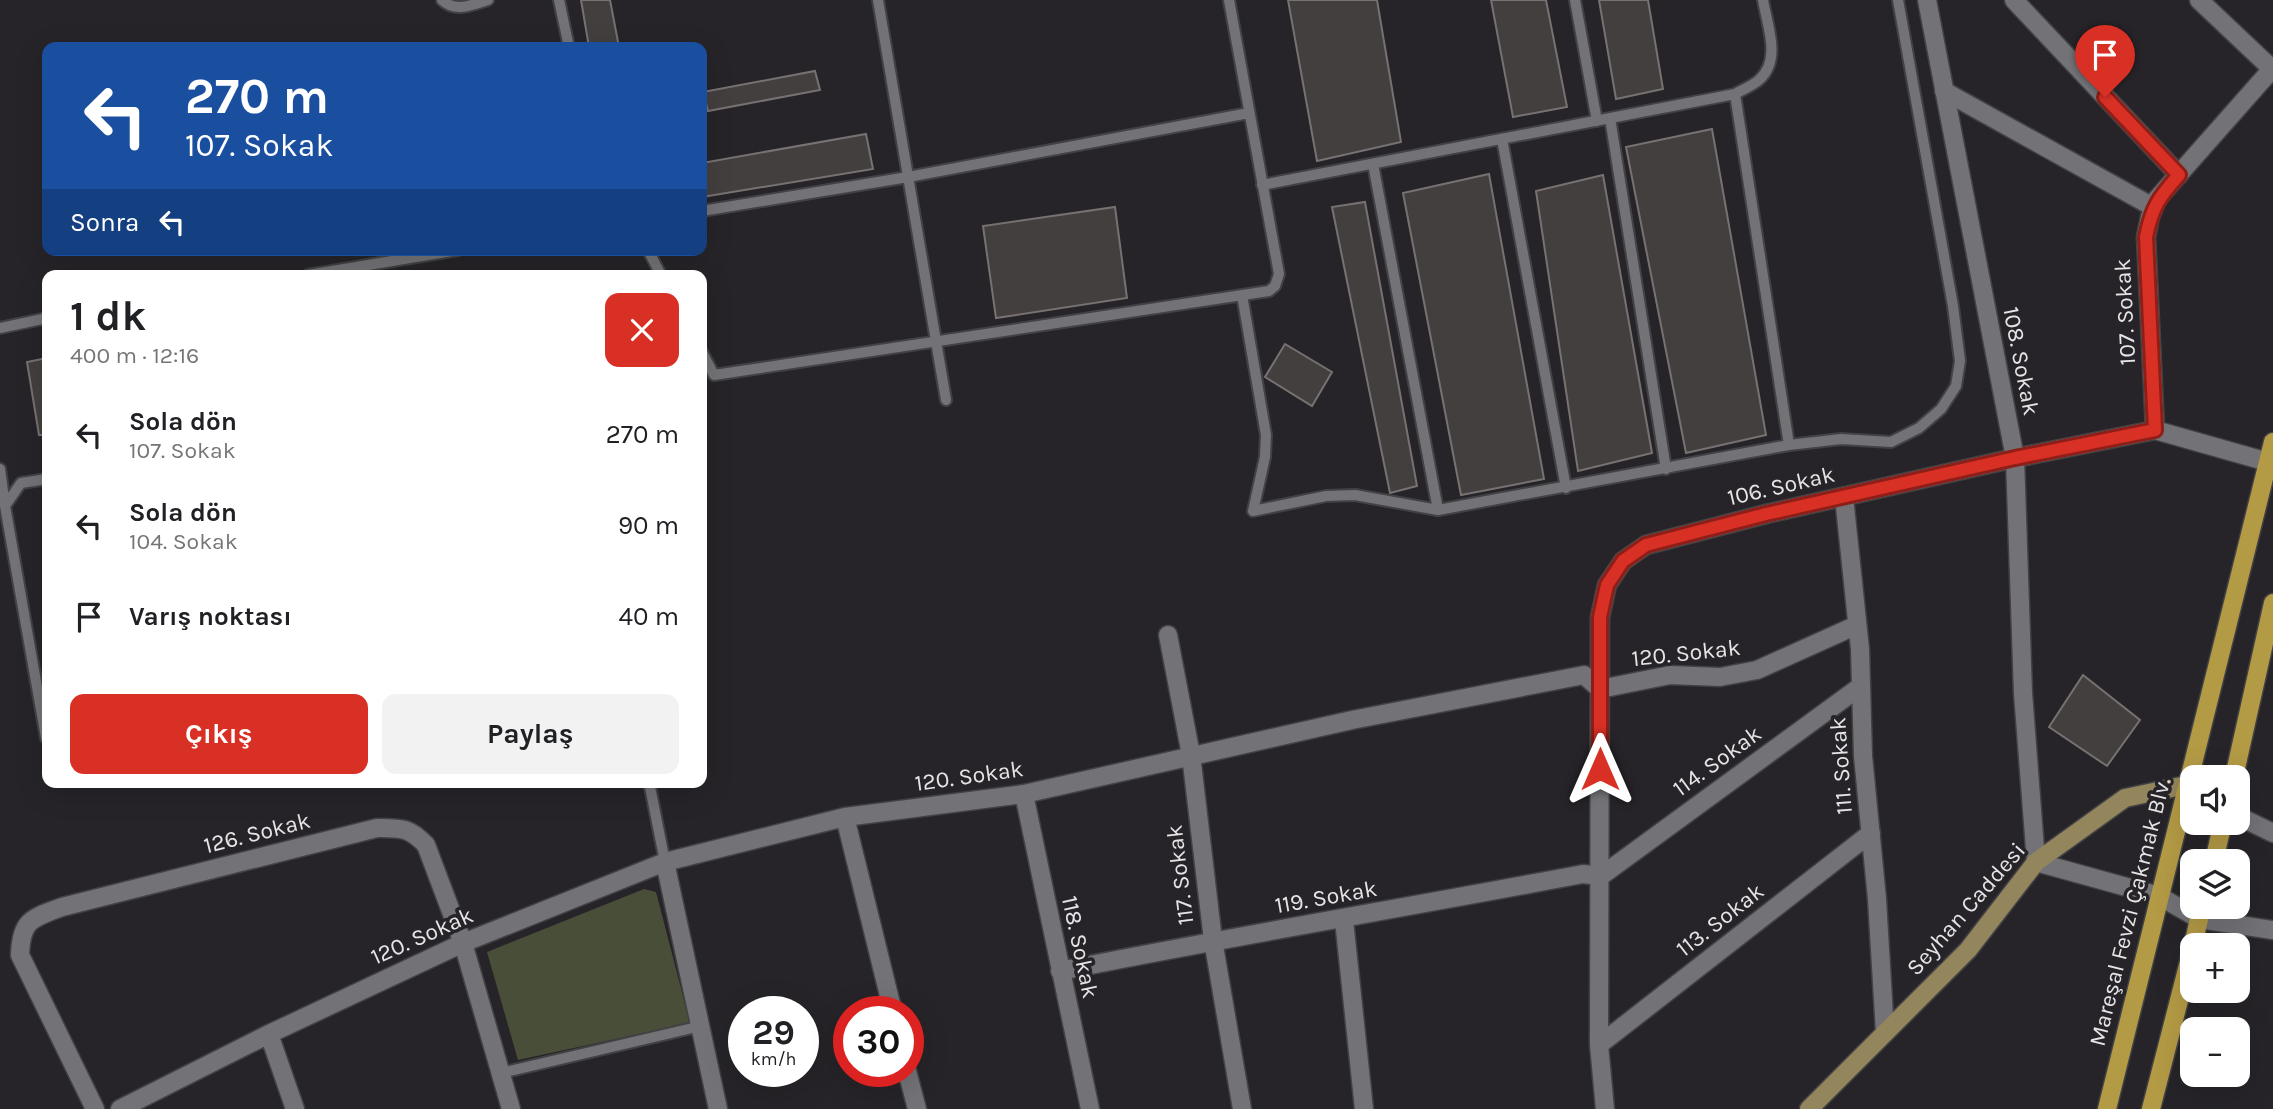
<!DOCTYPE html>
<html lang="tr">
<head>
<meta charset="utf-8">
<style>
  :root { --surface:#fff; --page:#f2f2f2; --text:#202124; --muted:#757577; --accent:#d93025 }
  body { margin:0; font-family:Karla,sans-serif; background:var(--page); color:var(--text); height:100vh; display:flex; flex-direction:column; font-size:26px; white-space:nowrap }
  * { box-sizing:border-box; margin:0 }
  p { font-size:23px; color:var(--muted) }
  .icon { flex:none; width:38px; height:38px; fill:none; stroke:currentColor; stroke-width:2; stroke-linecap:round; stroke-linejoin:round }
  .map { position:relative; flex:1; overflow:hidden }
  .drawer { position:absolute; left:42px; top:270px; width:665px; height:518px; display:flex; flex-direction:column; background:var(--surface); border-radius:14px; box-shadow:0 7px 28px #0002 }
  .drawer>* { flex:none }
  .top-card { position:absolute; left:42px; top:42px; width:665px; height:214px; border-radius:14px; box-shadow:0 7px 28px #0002; background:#1a4fa0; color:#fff; overflow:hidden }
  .fabs { position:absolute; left:2180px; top:765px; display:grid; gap:14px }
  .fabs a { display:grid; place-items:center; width:70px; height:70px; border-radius:14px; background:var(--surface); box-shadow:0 7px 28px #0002; font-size:35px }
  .speed { position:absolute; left:728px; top:996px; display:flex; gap:14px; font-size:35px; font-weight:700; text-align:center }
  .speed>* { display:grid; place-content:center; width:91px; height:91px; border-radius:50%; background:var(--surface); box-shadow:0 7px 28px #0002; line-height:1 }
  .speed small { font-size:18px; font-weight:400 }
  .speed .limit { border:10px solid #d22; background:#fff; color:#111 }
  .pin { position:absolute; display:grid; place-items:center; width:60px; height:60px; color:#fff; margin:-72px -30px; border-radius:50% 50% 50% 0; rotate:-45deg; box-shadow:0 0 7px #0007 }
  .pin .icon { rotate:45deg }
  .me { position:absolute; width:77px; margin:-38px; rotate:0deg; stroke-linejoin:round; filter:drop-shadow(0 0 5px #0008) }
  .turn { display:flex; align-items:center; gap:24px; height:147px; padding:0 28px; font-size:32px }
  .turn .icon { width:91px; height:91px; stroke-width:2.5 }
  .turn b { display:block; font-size:49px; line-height:60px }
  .then { display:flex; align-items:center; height:66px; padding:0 28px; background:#0003; gap:14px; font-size:26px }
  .round { display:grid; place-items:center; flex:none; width:74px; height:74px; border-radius:14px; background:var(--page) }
  .summary { display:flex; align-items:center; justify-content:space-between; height:119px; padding:0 28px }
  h1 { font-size:42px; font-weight:700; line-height:52px }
  .cta { display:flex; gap:14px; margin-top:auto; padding:14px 28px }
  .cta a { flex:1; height:80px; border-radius:14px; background:var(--accent); color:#fff; font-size:28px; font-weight:700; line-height:80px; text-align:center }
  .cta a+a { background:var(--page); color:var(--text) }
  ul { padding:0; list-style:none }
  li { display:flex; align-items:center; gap:21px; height:91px; padding:0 28px }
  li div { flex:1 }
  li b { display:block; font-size:26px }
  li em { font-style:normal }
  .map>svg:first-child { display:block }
  .green { fill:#494e39 }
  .building { fill:#433f3e; stroke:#777271; stroke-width:2 }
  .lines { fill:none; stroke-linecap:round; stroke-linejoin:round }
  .lane-casing { stroke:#424144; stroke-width:14 }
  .street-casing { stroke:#424144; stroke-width:21 }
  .secondary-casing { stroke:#424144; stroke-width:21 }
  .primary-casing { stroke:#424144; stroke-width:21 }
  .lane { stroke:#737276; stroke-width:10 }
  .street { stroke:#737276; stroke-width:18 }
  .secondary { stroke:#93865d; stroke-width:18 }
  .primary { stroke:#b39a45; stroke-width:18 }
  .route-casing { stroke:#8d1f18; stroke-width:18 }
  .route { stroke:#d93025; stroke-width:12 }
  .labels { text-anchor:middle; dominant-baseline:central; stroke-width:7; stroke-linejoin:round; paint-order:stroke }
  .street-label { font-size:23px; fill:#e5e4e6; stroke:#262428 }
</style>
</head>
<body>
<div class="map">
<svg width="2273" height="1109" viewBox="0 0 2273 1109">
  <rect width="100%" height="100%" fill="#262428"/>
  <path class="green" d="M644,889L656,892L690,1023L518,1060L487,952Z"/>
  <path class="building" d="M581,0H610L619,47H589Z
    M1288,0H1377L1401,142L1317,161Z
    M1491,0H1546L1567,107L1513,117Z
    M1599,0H1648L1663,89L1616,99Z
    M815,71L820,90L708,111L703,92Z
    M1712,129L1766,435L1686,453L1626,147Z
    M866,134L873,169L702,197V163Z
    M1489,174L1544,479L1461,495L1403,193Z
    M1603,175L1652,453L1578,471L1536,191Z
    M1365,202L1417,486L1390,493L1332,207Z
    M1115,207L1127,298L996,318L983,226Z
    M1285,344L1332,372L1312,406L1265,377Z
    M47,358V435H39L27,362Z
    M2083,675L2140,720L2107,766L2049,727Z"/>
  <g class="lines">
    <defs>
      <path id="lane" d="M442,0C456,13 471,5 488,0
        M559,0L569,47
        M878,0L946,400
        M1575,0L1597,121
        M1735,94C1742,90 1752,86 1759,80C1782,60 1767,25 1763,0
        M1610,118L1666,469
        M1502,139L1566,488
        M1373,164L1438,510
        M702,211L908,177L1249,113
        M648,250L661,275
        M308,275L458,250
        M1242,295L1266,435L1265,457L1253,511L1326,496L1355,495L1438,510L1789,445L1735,94L1262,185
        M0,328L47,318
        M702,352L714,375L1269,291L1275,286L1279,274L1229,0
        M1789,445L1841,439L1891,442L1919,428L1941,409L1956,386L1960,361L1953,306L1898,0
        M0,469L5,506
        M46,738L5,506L21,483L47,479
        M649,782L665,862
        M501,1073L701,1026"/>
      <path id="street" d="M1927,0L2015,458L2023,693L2036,862L2159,896L2199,919L2273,930
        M2014,0L2179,175
        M2199,0L2273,70
        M1944,91L2153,207
        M2155,430L2146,237L2150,217L2157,199L2272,69
        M1844,497L1860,649L1863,756L1877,899L1885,1033
        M1168,635L1191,755L1213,940L1242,1109
        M1024,794L1090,1109
        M2238,816L2273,833
        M845,817L893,1012
        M665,862L718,1109
        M1601,876L1861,686
        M1344,920L1364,1109
        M1060,971C1234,936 1409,907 1583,874L1601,876
        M269,1034L295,1109
        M1599,1045L1871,833
        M907,1071L917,1109
        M95,1109L20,955C21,920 32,918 62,907L377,828C401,828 409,827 426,845L463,943L511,1109
        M120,1109L269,1034L463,943L665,862L845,817L1024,794L1352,720L1584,675L1600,689L1670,675L1720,677L1757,670L1857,625
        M1605,1109L1599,1045L1600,617L1607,585L1623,561L1646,545L1766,514L2015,458L2155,430L2268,462"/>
      <path id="secondary" d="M1809,1109L1968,950L2036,862L2125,798L2186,785"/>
      <path id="primary" d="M2234,777L2273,603
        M2214,861L2223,822
        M2193,945L2202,906
        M2107,1109L2273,442
        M2151,1109L2193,946"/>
    </defs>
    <use href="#lane" class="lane-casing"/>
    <use href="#street" class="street-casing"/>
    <use href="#secondary" class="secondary-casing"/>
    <use href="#primary" class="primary-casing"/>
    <use href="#lane" class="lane"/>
    <use href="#street" class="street"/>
    <use href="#secondary" class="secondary"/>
    <use href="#primary" class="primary"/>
  </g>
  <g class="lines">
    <defs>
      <path id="route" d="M1600,769V617L1607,585L1623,561L1646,545L1766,514L2015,458L2155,430L2146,237C2152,207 2159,197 2179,175L2105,97"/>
    </defs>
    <use href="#route" class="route-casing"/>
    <use href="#route" class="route"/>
  </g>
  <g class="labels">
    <g class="street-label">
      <text transform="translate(2125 312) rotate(-93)">107. Sokak</text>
      <text transform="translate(2021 361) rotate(79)">108. Sokak</text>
      <text transform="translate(1781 486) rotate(-13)">106. Sokak</text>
      <text transform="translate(1686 653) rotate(-6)">120. Sokak</text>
      <text transform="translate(1717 761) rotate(-36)">114. Sokak</text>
      <text transform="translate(1841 766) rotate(-94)">111. Sokak</text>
      <text transform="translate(969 776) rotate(-8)">120. Sokak</text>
      <text transform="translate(257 833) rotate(-14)">126. Sokak</text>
      <text transform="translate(1180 875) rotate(-97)">117. Sokak</text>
      <text transform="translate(1326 897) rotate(-10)">119. Sokak</text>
      <text transform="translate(1966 909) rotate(-49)">Seyhan Caddesi</text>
      <text transform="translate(2130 912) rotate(-76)">Mareşal Fevzi Çakmak Blv.</text>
      <text transform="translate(1720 920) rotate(-38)">113. Sokak</text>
      <text transform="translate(422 936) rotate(-24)">120. Sokak</text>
      <text transform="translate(1080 947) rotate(78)">118. Sokak</text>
    </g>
  </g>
</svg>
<div class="fabs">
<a><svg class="icon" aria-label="sound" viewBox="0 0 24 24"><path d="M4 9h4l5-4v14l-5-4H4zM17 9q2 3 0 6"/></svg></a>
<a><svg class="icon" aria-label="layers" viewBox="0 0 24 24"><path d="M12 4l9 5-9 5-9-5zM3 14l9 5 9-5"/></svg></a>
<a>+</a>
<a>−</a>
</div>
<div class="speed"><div>29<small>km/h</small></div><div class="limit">30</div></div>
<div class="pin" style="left:2105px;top:97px;background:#d93025"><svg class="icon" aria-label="arrive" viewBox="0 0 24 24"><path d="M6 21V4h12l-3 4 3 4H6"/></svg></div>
<svg class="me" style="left:1600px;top:769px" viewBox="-20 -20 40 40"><path d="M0-17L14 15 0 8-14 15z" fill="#d93025" stroke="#fff" stroke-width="4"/></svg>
<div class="top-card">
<div class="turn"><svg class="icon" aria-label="left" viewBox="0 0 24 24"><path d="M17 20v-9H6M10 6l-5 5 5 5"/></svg><div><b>270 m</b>107. Sokak</div></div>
<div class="then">Sonra<svg class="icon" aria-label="left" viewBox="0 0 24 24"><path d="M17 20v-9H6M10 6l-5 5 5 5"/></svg></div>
</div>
<section class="drawer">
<div class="summary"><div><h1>1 dk</h1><p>400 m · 12:16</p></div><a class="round" style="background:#d93025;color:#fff"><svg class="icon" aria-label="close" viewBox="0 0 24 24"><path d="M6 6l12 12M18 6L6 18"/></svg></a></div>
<ul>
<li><svg class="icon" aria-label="left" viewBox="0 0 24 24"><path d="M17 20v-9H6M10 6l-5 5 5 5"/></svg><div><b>Sola dön</b><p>107. Sokak</p></div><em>270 m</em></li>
<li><svg class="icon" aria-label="left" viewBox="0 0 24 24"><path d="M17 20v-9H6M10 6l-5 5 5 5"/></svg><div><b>Sola dön</b><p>104. Sokak</p></div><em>90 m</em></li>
<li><svg class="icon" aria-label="arrive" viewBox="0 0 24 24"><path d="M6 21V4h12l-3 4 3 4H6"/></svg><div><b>Varış noktası</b></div><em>40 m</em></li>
</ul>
<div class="cta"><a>Çıkış</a><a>Paylaş</a></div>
</section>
</div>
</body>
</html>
